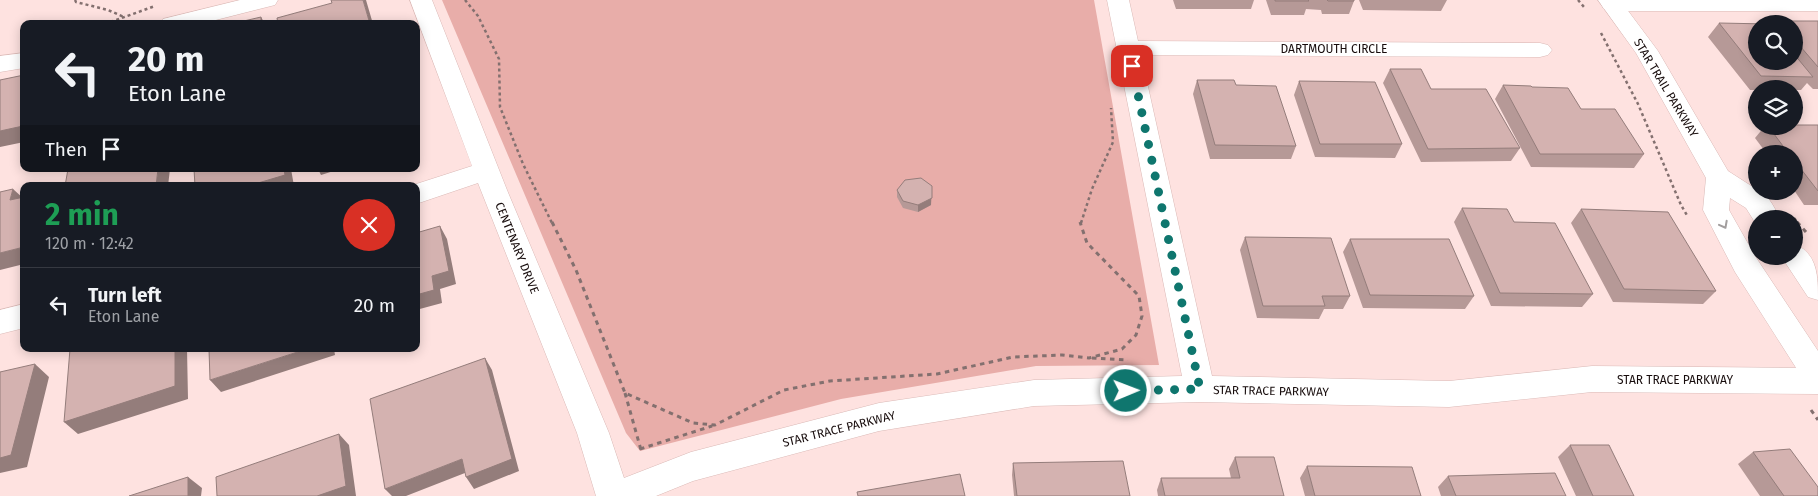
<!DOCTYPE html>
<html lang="en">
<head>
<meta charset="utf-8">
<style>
  :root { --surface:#171b24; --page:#242831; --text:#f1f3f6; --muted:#9ea1a6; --line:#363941 }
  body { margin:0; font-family:"Fira Sans",sans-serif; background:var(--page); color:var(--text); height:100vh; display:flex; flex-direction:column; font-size:19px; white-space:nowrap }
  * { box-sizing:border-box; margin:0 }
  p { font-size:16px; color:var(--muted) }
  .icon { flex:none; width:28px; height:28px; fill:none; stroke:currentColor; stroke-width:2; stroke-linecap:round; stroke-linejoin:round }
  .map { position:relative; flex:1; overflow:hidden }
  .panel { position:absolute; left:20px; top:182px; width:400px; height:170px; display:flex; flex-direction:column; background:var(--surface); border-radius:10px; box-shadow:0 2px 12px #0003 }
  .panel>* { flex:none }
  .hud { position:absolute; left:20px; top:20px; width:400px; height:152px; border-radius:10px; box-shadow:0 2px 12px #0003; background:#171b24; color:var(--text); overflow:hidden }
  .buttons { position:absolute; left:1748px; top:15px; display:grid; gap:10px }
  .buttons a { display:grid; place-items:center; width:55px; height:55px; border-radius:50%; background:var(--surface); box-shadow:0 2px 12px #0003; font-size:25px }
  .pin { position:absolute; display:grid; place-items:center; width:42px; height:42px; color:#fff; margin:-21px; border-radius:10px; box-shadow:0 2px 8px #0006 }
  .me { position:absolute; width:55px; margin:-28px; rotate:89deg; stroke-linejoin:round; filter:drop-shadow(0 0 4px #0008) }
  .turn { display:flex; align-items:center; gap:18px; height:105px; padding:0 25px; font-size:22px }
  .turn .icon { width:65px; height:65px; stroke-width:2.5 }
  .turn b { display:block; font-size:35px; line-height:42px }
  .then { display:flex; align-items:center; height:48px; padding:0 25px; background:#0003; gap:10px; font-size:19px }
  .round { display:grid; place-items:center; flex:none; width:52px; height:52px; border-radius:26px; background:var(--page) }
  .head { display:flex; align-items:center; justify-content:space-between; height:85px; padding:0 25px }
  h1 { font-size:30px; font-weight:700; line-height:38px; color:#1e9e55 }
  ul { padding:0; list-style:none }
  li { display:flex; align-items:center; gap:15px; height:75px; padding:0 25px; border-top:1px solid var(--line) }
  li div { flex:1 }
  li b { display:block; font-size:19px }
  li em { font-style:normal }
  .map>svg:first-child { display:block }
  .green { fill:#e8ada9 }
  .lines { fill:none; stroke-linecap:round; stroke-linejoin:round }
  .street-casing { stroke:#dab9b6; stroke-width:1 }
  .secondary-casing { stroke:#dab9b6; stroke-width:1 }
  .path-far1 { stroke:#83706f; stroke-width:2.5; stroke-dasharray:3 3; stroke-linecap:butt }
  .path { stroke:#83706f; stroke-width:3; stroke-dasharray:4.5 4.5; stroke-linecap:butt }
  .street { fill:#fff; fill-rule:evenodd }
  .secondary { fill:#fff; fill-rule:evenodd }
  .wall { fill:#b69997 }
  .shaded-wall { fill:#947d7b }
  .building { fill:#d4b2b0; stroke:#947d7b }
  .oneway { stroke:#a29e9e }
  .route { stroke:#0f766e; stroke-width:9; stroke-dasharray:0 16.2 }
  .labels { text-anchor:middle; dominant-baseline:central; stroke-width:4; stroke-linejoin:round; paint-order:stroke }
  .street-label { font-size:12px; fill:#170c0c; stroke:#fff }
</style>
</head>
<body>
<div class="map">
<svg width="1818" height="496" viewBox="0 0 1818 496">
  <rect width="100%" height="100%" fill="#fee2e0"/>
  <path class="green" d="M442,0H1094L1159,365L1036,366L841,399L640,451L626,433Z"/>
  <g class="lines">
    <defs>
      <path id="street" d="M240,0H278L275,5L200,24H160L163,19Z
        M410,0H432L507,190L609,433L624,478L691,452L879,403L1034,380L1182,376L1107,0H1129L1138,41L1540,43L1548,45L1552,50L1548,55L1540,57L1141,55L1212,376L1449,381L1592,366L1818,368V394L1592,392L1449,407L1200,402L1034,406L879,431L693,481L656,496H596L577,433L478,183L416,204V186H410L472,166Z
        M1604,0H1818V11H1612L1604,9L1601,4Z
        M24,53V68L0,72V56Z
        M24,304V328L0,334V310Z"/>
      <path id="secondary" d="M1598,0H1620L1658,51L1728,171L1756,189V191C1768,192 1775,209 1780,219H1756V224L1746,208L1730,198L1729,210L1755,256L1818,351V389L1807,385L1735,272L1703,210L1706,178L1636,53Z
        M1794,244C1818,253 1818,277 1818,300L1808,297L1781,256H1794Z"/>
    </defs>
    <use href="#street" class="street-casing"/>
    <use href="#secondary" class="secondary-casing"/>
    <path class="path-far1" d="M75,0L76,2L108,10L124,17
      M465,0L478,16L499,59L500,107L523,164L552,223
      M1578,0L1584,7
      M105,24L155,6
      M1601,33L1638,104L1681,205L1688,217
      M1794,218L1798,223
      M1081,223L1092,189L1113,142L1111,108"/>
    <path class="path" d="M552,222L576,270L625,393L693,423L715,425L784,390L830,381L937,374L1013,357L1062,355L1089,358L1122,349L1136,335L1142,316L1139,296L1087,243L1080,222
      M1797,222L1806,232
      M1092,358L1128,360
      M625,393L641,450
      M1811,410L1818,420
      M640,449L712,426"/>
    <use href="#street" class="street"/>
    <use href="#secondary" class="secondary"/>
  </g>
  <path class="wall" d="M1173,0H1254L1251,9H1176Z
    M1266,0H1354V1L1349,14H1322L1321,10L1306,9L1304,15H1271Z
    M1359,0H1447L1441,11L1363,10Z
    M1778,21H1818V89H1813L1807,83L1801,90H1794V89H1756V90H1750L1708,37L1719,23L1794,61V24H1775Z
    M1390,69L1431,89L1520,148L1511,161L1421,162L1383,83Z
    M1197,80L1236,85L1296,146L1291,159H1210L1193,94Z
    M1299,81L1402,144L1395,158L1315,157L1294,95Z
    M1503,85L1532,87L1581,109L1644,154L1634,168L1531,167L1495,99Z
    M1818,125V205H1804L1794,190V154H1767L1755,138L1765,126H1794Z
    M897,190L931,205L918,212L903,208L897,197Z
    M1462,208L1514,222L1593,294L1582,307L1491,306L1454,222Z
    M1581,209L1716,291L1703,304L1613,302L1571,223Z
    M1245,237L1350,296L1343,309H1324L1319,319L1257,318L1240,250Z
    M1350,239L1474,296L1465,309L1363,308L1343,252Z
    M1570,445L1634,496H1576L1558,457Z
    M1753,452L1818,496H1760L1738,464Z
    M1235,457L1284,496H1158L1157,490L1161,478H1231L1229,469Z
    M1013,463L1130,496H1014L1012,475Z
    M1307,466L1421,496H1305L1300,478Z
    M1448,476L1566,496H1441L1438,487Z"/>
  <path class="shaded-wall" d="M363,0H366L373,24H370Z
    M261,17L265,24H261Z
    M24,123V142L0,147V131Z
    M158,169H170L168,186H156Z
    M284,169H291L294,186H248Z
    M318,169H340L321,175Z
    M932,186L931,205L918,212V205Z
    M13,189L24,199L10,200Z
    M440,226L447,239L456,284L440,289L442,303L416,310V295L432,276Z
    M24,247V264L0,270V253Z
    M175,349H187L188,399L78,434L64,422Z
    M307,349H334L335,355L221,392L210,380Z
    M485,358L492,370L519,471L474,489L466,477Z
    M35,364L49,377L27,467L0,473V458Z
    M339,434L349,445L356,496H317Z
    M462,459L470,471L406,496H392L385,489Z
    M188,477L202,488L201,496H188Z"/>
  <path class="building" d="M331,0H363L370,24H278L277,18L332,3Z
    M1275,0H1308L1309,1H1275Z
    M1327,0H1354V1H1328Z
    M261,17V24H231Z
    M1778,21H1818V67L1794,39V24H1780Z
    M1719,23L1768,24H1756V61H1794V54L1813,77L1761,76Z
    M1390,69H1421L1431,89H1486L1520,148L1428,149Z
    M24,75V123L23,126L0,131V80Z
    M1197,80H1234L1236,85L1276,86L1296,146L1215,145Z
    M1299,81L1375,82L1402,144H1320Z
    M1503,85L1531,86L1532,87L1568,88L1581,109H1615L1644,154H1540Z
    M1794,125H1818V191L1794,160V154H1789L1768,126H1794Z
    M68,169H158L156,186H65Z
    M194,169H284L285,175L248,186H195Z
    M921,178L932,186V198L918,205L903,201L897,190L905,180Z
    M13,189L10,200L24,197V247L0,253V192Z
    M1462,208L1507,209L1514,222L1555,223L1593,294L1500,293Z
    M1581,209L1668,212L1716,291L1624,289Z
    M440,226L449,271L432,276L434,290L416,295V233Z
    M1245,237L1331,238L1350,296H1322L1325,306H1263Z
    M1350,239H1449L1474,296L1370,295Z
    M70,349H175V386L64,422Z
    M209,349H307L210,380Z
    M485,358L512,459L466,477L462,459L385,489L370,399Z
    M35,364L11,455L0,458V372Z
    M339,434L346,486L317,496H217L216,477Z
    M1570,445H1609L1634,496H1593Z
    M1790,449L1818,487V496H1784L1753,452Z
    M1235,457H1274L1284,496H1165L1161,478H1240Z
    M1123,461L1130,496H1017L1013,463Z
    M1307,466L1412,467L1421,496H1315Z
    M1555,473L1566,496H1456L1448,476Z
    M960,474L965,496H858L857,492Z
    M188,477V496H129Z"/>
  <defs><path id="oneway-chevron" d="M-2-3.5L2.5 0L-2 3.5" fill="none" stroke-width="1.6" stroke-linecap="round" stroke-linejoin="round" transform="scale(1.25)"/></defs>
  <use class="oneway" href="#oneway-chevron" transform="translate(1724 225) rotate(62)"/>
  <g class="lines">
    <path class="route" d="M1126,391L1200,389L1132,66"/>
  </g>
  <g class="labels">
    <g class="street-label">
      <text x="1334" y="49">DARTMOUTH CIRCLE</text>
      <text transform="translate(1666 88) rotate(59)">STAR TRAIL PARKWAY</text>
      <text transform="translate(517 248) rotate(68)">CENTENARY DRIVE</text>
      <text x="1675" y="380">STAR TRACE PARKWAY</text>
      <text transform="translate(1271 391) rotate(1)">STAR TRACE PARKWAY</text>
      <text transform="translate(839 429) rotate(-14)">STAR TRACE PARKWAY</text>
    </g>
  </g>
</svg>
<div class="buttons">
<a><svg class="icon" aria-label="search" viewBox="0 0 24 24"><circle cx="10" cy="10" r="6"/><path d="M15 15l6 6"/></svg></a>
<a><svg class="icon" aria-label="layers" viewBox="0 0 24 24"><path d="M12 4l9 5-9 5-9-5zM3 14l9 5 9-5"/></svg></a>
<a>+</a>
<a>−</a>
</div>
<div class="pin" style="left:1132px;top:66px;background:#d93025"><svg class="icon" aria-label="arrive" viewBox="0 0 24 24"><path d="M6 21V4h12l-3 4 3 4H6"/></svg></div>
<svg class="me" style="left:1126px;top:391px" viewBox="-20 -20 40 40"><circle r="17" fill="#0f766e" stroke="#fff" stroke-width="3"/><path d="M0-11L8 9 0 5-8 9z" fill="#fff"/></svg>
<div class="hud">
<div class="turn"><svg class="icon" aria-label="left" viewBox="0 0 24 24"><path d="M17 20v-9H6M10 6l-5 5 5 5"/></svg><div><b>20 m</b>Eton Lane</div></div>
<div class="then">Then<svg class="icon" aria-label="arrive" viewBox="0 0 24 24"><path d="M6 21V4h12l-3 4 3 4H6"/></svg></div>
</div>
<section class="panel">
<div class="head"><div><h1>2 min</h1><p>120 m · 12:42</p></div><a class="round" style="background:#d93025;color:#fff"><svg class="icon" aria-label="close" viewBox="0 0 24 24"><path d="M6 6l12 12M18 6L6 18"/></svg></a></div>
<ul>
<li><svg class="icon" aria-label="left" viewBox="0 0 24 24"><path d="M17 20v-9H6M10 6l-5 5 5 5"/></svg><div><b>Turn left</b><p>Eton Lane</p></div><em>20 m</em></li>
</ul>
</section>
</div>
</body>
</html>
